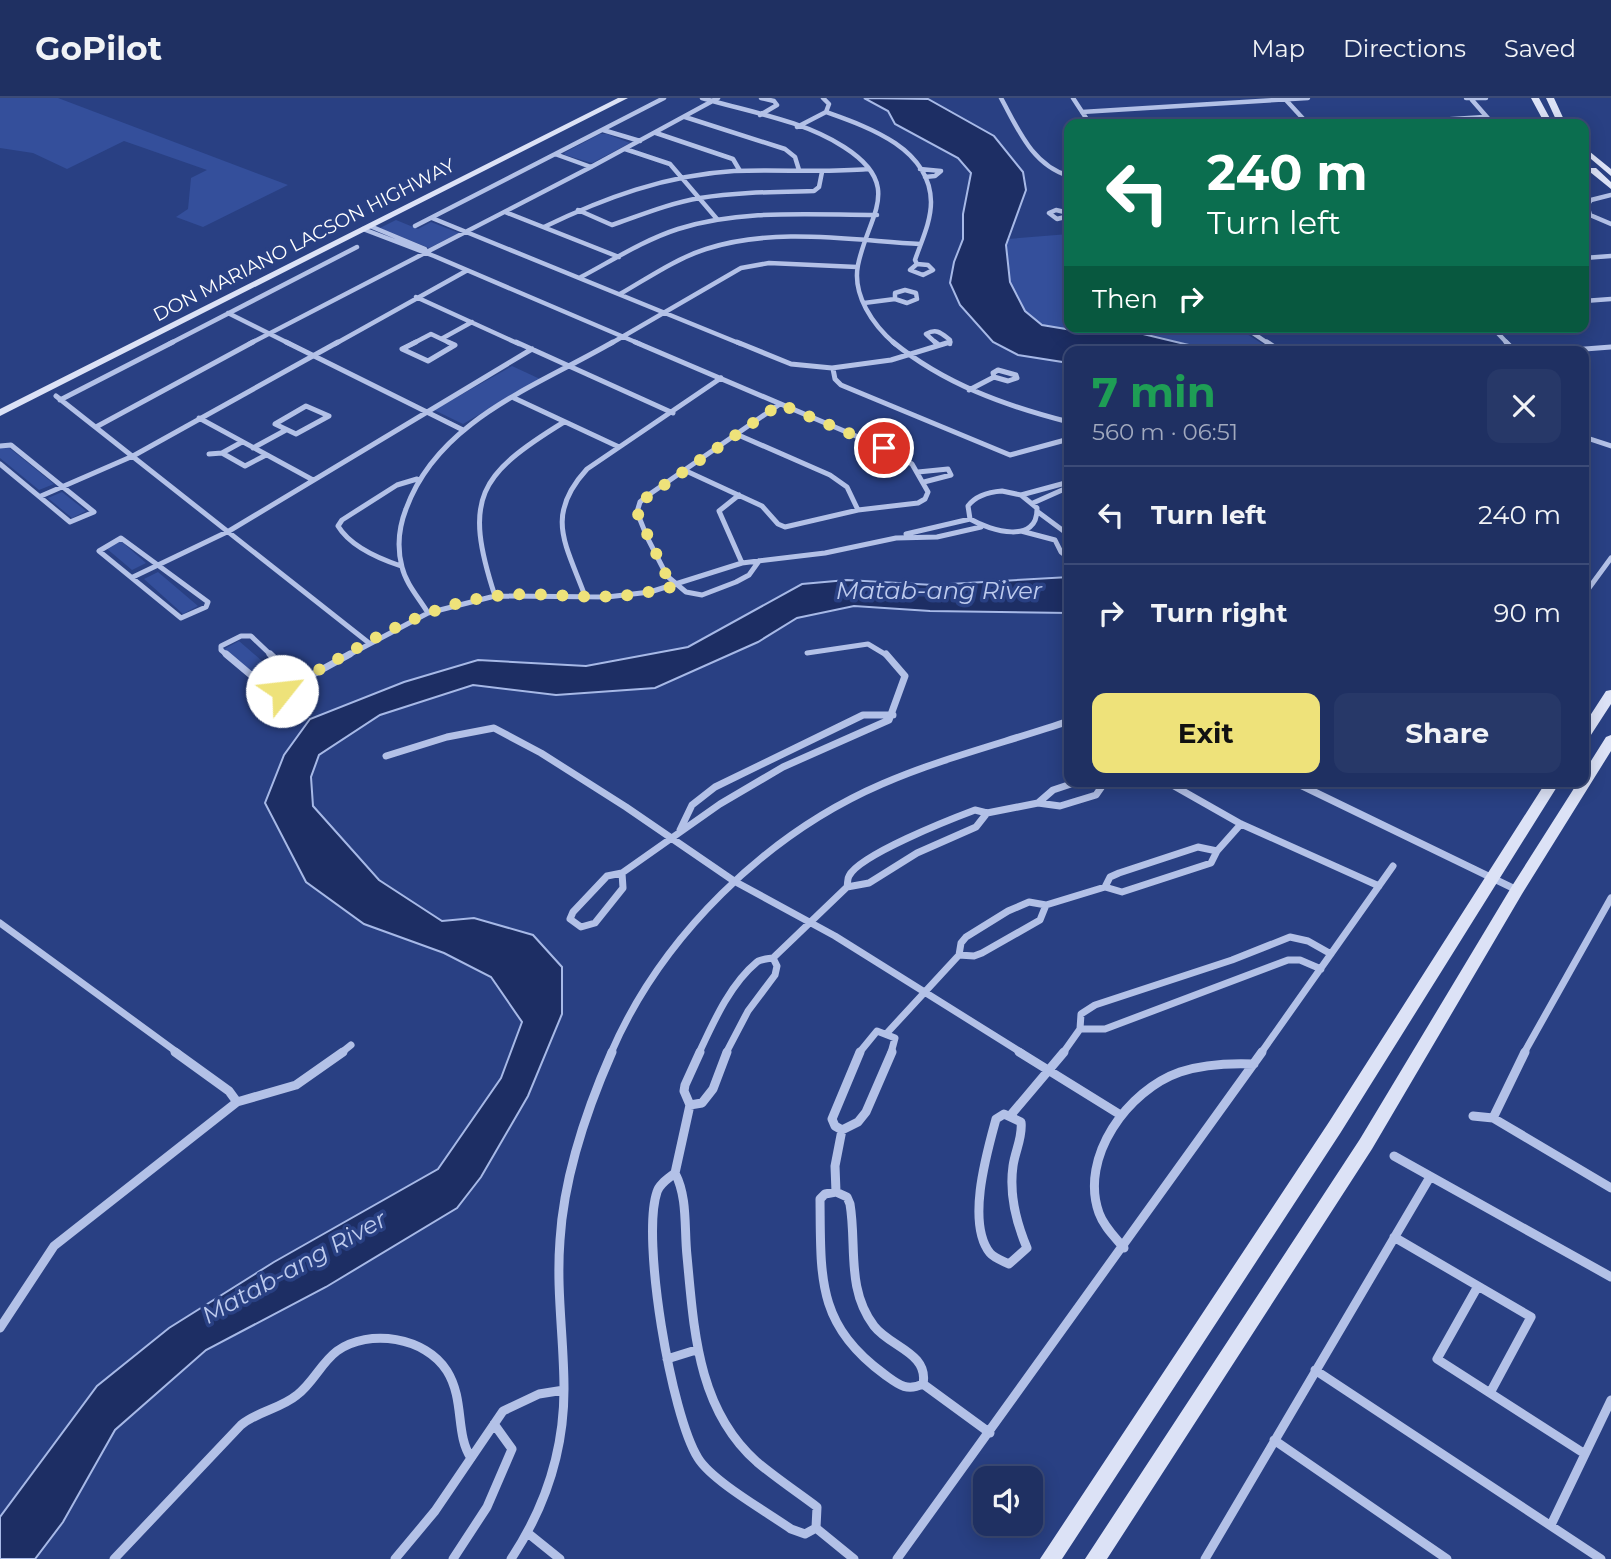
<!DOCTYPE html>
<html lang="en">
<head>
<meta charset="utf-8">
<style>
  :root { --surface:#1f3062; --page:#273868; --text:#f1f3f6; --muted:#a1a9be; --line:#3c4b77; --accent:#eee27a }
  body { margin:0; font-family:Montserrat,sans-serif; background:var(--page); color:var(--text); height:100vh; display:flex; flex-direction:column; font-size:26px; white-space:nowrap }
  * { box-sizing:border-box; margin:0 }
  p { font-size:23px; color:var(--muted) }
  .icon { flex:none; width:38px; height:38px; fill:none; stroke:currentColor; stroke-width:2; stroke-linecap:round; stroke-linejoin:round }
  .map { position:relative; flex:1; overflow:hidden }
  .sheet { position:absolute; left:1064px; top:248px; width:525px; height:441px; display:flex; flex-direction:column; background:var(--surface); border-radius:14px; box-shadow:0 4px 18px #0003,0 0 0 2px var(--line) }
  .sheet>* { flex:none }
  .hud { position:absolute; left:1064px; top:21px; width:525px; height:214px; border-radius:14px; box-shadow:0 4px 18px #0003,0 0 0 2px var(--line); background:#0b6e4f; color:#fff; overflow:hidden }
  .fabs { position:absolute; left:973px; top:1368px; display:grid; gap:14px }
  .fabs a { display:grid; place-items:center; width:70px; height:70px; border-radius:14px; background:var(--surface); box-shadow:0 4px 18px #0003,0 0 0 2px var(--line); font-size:35px }
  .pin { position:absolute; display:grid; place-items:center; width:60px; height:60px; color:#fff; margin:-30px; border:4px solid #fff; border-radius:50%; box-shadow:0 2px 7px #0007 }
  .me { position:absolute; width:77px; margin:-38px; rotate:61deg; stroke-linejoin:round; filter:drop-shadow(0 0 5px #0008) }
  .turn { display:flex; align-items:center; gap:24px; height:147px; padding:0 28px; font-size:32px }
  .turn .icon { width:91px; height:91px; stroke-width:2.5 }
  .turn b { display:block; font-size:49px; line-height:60px }
  .then { display:flex; align-items:center; height:66px; padding:0 28px; background:#0003; gap:14px; font-size:26px }
  .round { display:grid; place-items:center; flex:none; width:74px; height:74px; border-radius:14px; background:var(--page) }
  .summary { display:flex; align-items:center; justify-content:space-between; height:119px; padding:0 28px }
  h1 { font-size:42px; font-weight:700; line-height:52px; color:#1e9e55 }
  .button { display:flex; gap:14px; margin-top:auto; padding:14px 28px }
  .button a { flex:1; height:80px; border-radius:14px; background:var(--accent); color:#111; font-size:28px; font-weight:700; line-height:80px; text-align:center }
  .button a+a { background:var(--page); color:var(--text) }
  ul { padding:0; list-style:none }
  li { display:flex; align-items:center; gap:21px; height:98px; padding:0 28px; border-top:2px solid var(--line) }
  li div { flex:1 }
  li b { display:block; font-size:26px }
  li em { font-style:normal }
  header { display:flex; align-items:center; gap:42px; box-sizing:border-box; height:98px; padding:0 35px; background:var(--surface); border-bottom:2px solid var(--line) }
  header strong { font-size:33px }
  nav { display:flex; gap:38px; margin-inline-start:auto; font-size:24px }
  .map>svg:first-child { display:block }
  .green { fill:#344f9b }
  .water { fill:#1d2e64; stroke:#a7b9e7; stroke-width:2 }
  .lines { fill:none; stroke-linecap:round; stroke-linejoin:round }
  .street-far3 { stroke:#b3c1e7; stroke-width:4.5 }
  .street-far2 { stroke:#b3c1e7; stroke-width:5 }
  .street-far1 { stroke:#b3c1e7; stroke-width:7 }
  .street { stroke:#b3c1e7; stroke-width:9 }
  .secondary { fill:#dce2f6; fill-rule:evenodd }
  .route { stroke:#eee27a; stroke-width:12; stroke-dasharray:0 21.6 }
  .labels { text-anchor:middle; dominant-baseline:central; stroke-width:7; stroke-linejoin:round; paint-order:stroke }
  .far-street-label { font-size:19px; fill:#fff; stroke:#294083 }
  .water-label { font-size:24px; font-style:italic; fill:#becbee; stroke:#294083 }
</style>
</head>
<body>
<header>
<strong>GoPilot</strong>
<nav><a>Map</a><a>Directions</a><a>Saved</a></nav>
</header>
<div class="map">
<svg width="1611" height="1461" viewBox="0 0 1611 1461">
  <rect width="100%" height="100%" fill="#294083"/>
  <path class="green" d="M0,0H58L288,87L203,129L176,119L188,111L191,80L207,72L124,43L67,71L33,55L0,50Z
    M600,36H607L630,45L592,65L565,57L564,55Z
    M396,122L418,131L431,124L459,135L429,150L380,130Z
    M1069,136V229H1236L1275,254C1256,254 1234,257 1216,253C1182,246 1150,234 1116,230C1092,227 1064,238 1041,226C1017,215 1000,166 1008,141Z
    M512,268L540,281L463,326L434,312Z
    M7,348L54,386L39,392L0,360V350Z
    M62,394L86,413L72,420L48,400Z
    M121,443L146,465L132,472L106,450Z
    M158,474L198,508L183,516L144,481Z
    M239,543L283,581L268,589L224,551Z"/>
  <path class="water" d="M864,0L928,1L994,38L1023,74L1026,92L1006,147L1010,184L1025,213L1042,227L1078,233L1114,229L1218,254H1069V265L1018,257L993,244L960,207L950,185L954,164L963,141V116L971,75L958,60L895,26L888,13Z
    M1069,479V515L930,513L854,508L797,520L758,544L655,590L556,597L473,587L380,617L319,657L311,679L313,708L379,782L442,823L474,820L533,837L562,869V916L528,998L481,1079L457,1110L326,1189L206,1252L115,1332L63,1424L35,1461H0V1419L97,1288L169,1230L274,1164L438,1071L501,980L522,924L491,879L444,855L364,826L306,784L265,705L284,657L310,621L404,584L478,562L586,568L688,549L802,486L847,482L933,487Z"/>
  <g class="lines">
    <path class="street-far3" d="M702,0C749,14 802,22 844,49C905,88 868,117 858,167C852,197 873,227 895,246
      M1001,0C1018,31 1032,67 1069,78
      M1073,0L1090,26
      M1466,0H1486
      M1285,1L1308,26
      M1472,2L1493,26
      M826,14C868,29 930,50 931,104C931,124 921,144 915,162L917,166
      M1082,14L1308,0
      M760,17L777,7L774,3L761,0
      M685,19L785,51L795,59L799,72
      M1376,26L1484,19
      M797,29L826,14L829,6L823,0
      M603,32L640,43
      M656,35L733,61L740,73
      M625,51L670,66L717,121
      M555,56L591,69
      M920,71L941,73L935,78L925,79
      M578,112L612,127C641,117 670,105 700,100C738,94 776,94 814,93L819,89L822,74
      M505,114L619,159
      M1066,116L1065,119L1057,121L1049,115L1056,112L1069,115
      M1590,117L1587,107L1591,102L1611,97
      M1584,118L1590,117L1611,126
      M432,120L741,246
      M370,128L425,151
      M415,128L664,0
      M544,129C604,100 666,77 734,73C778,71 823,75 868,71
      M363,131L434,158L640,246
      M1584,160L1611,158
      M917,166L928,167L933,172L923,177L910,172Z
      M581,179C613,162 644,142 678,131C742,111 811,117 877,117
      M905,192L916,195L917,201L907,205L895,201V195Z
      M620,196C648,180 675,161 706,151C774,129 850,142 920,146
      M416,199L519,246
      M1584,203L1611,201
      M864,205L895,201
      M228,215L290,246
      M1244,229L1269,246
      M1335,229L1352,233L1361,229
      M1492,229L1508,246
      M443,240L472,224
      M169,246L357,149
      M249,246L591,69L718,0
      M335,246L466,173
      M412,246L431,236L452,246
      M610,246L741,170L769,165L857,169
      M937,246L926,236C937,230 941,235 950,242V246"/>
    <path class="street-far2" d="M286,244L463,332
      M416,244L402,251L428,263L455,247L448,244
      M516,244L673,315
      M635,244L884,350L912,366L928,394L925,401L918,405L858,412L785,429L778,426L762,408L684,372
      M737,244L791,266L832,270L891,262L950,244
      M893,244C944,286 1006,308 1069,324
      M935,244L939,247
      M1267,244L1282,254
      M1506,244L1516,254
      M1546,254L1611,249
      M833,271L835,281L841,287L1010,357L1069,341
      M998,272L1016,277L1017,280L1008,283L994,279L993,275Z
      M969,292L994,279
      M56,298L369,545
      M514,300L619,349
      M60,302L173,244
      M306,308L329,318L296,336L275,326Z
      M199,320L313,382
      M96,329L253,244
      M736,336L830,377L847,389L858,412
      M1584,339L1611,348
      M242,344L222,355L245,368L266,357
      M0,348L11,347L94,414L70,424L0,366
      M253,350L286,332
      M209,356L222,355
      M918,374L948,371L951,377L924,384
      M1002,393L1021,397L1037,410C1038,447 991,433 970,421L968,408C976,397 989,394 1002,393Z
      M739,397L719,413L742,465
      M1021,397L1069,384
      M41,398L133,358L338,244
      M1033,405L1069,389
      M1038,414L1069,437
      M1021,433L1055,442L1061,454L1069,460
      M906,436L970,421
      M121,440L208,504L206,509L181,520L99,453Z
      M759,463L749,477L736,484L702,497L686,494L667,478L647,439L637,414L640,404L647,398L780,306
      M401,468C380,461 350,448 338,428L342,422L397,387L417,381
      M133,479L229,433L532,251
      M1584,492L1589,490L1611,460
      M495,498C463,400 478,377 564,324
      M585,498C566,446 544,418 587,371L721,280
      M428,515C419,500 406,486 402,469C397,450 399,429 406,411C438,322 537,288 613,244
      M807,555L868,546L888,558
      M228,558L221,552V548L241,538H251L272,558
      M347,558L428,515L495,498L607,499L650,494L742,465L825,455L896,440L937,439L981,429"/>
    <path class="street-far1" d="M226,556L270,593H283L350,556
      M270,556L299,584
      M386,658L447,639L494,630L541,655L626,709L734,783L835,838L1022,955
      M1167,684L1241,726L1379,788
      M1294,684L1517,792
      M1038,705L1053,692L1077,684
      M680,732L692,707L715,689L863,617H893
      M622,775L623,790L595,825L581,829L570,821L573,814L607,778Z
      M622,775L720,706L783,669L889,622L905,578L886,556
      M847,789L869,785L917,755L976,729L987,715
      M1105,789L1110,779L1119,775L1198,749L1217,753
      M0,825L178,955
      M959,857L974,858L982,855L1040,822L1046,807
      M1080,931H1105L1288,862H1300L1321,871
      M887,935L959,857L961,845L966,839L1008,813L1029,804L1046,807L1105,789L1122,794L1211,765L1217,753L1241,726
      M341,955L351,947
      M611,955C661,839 766,736 882,686C942,660 1007,644 1069,623
      M699,955C713,925 730,886 757,864C761,861 767,861 773,860L847,789C848,785 847,781 849,778C859,757 951,721 975,712L987,715L1038,705L1060,708L1096,697L1105,684
      M726,955L748,913L775,877L777,868L773,860
      M859,955L877,933L895,940L891,955
      M1063,955L1080,931L1081,916L1095,907L1232,862L1290,839L1308,843L1331,856
      M1261,955L1393,768
      M1524,955L1611,800"/>
    <path class="street" d="M175,954L229,993L237,1004
      M860,954L832,1021L835,1028L842,1032L858,1024L866,1014L892,954
      M1019,954L1119,1016
      M690,1007L702,1005L713,991L727,954
      M1004,1016L1021,1024C1023,1039 1015,1053 1013,1068C1009,1096 1016,1124 1027,1150L1009,1166C1003,1163 994,1160 990,1155C966,1125 987,1054 996,1021Z
      M1010,1018L1064,954
      M1473,1018L1493,1020L1611,1090
      M1493,1020L1525,954
      M1394,1058L1611,1179
      M675,1075C688,1100 684,1130 687,1158C694,1231 697,1311 757,1364C776,1380 797,1394 817,1409L816,1430L805,1436L791,1431C767,1414 712,1383 698,1360C671,1317 641,1140 657,1094C659,1086 669,1080 675,1075Z
      M675,1075L690,1007L684,993L685,987L700,954
      M836,1094L847,1099L850,1106C857,1148 846,1191 874,1228C890,1249 929,1255 923,1286C906,1294 898,1286 884,1276C816,1226 821,1179 820,1101L825,1096Z
      M836,1094L835,1068L842,1032
      M1394,1139L1531,1219L1490,1295
      M1124,1150C1115,1139 1104,1129 1099,1115C1079,1059 1128,992 1180,974C1204,966 1228,965 1254,966
      M1478,1188L1437,1261L1585,1356
      M0,1230L54,1148L237,1004L296,987L343,954
      M667,1261L696,1252
      M1315,1272L1601,1461
      M923,1286L990,1335
      M1274,1342L1447,1461
      M1551,1427L1611,1302
      M816,1430L854,1461
      M529,1436L560,1461
      M114,1461L241,1327C258,1313 280,1311 297,1297C313,1285 321,1265 337,1253C369,1230 426,1239 447,1273C465,1302 455,1336 471,1360
      M395,1461L435,1413L503,1313L539,1296L564,1292
      M453,1461L487,1409L512,1351L494,1326
      M511,1461C545,1410 564,1353 564,1291C564,1241 556,1193 560,1142C564,1077 586,1013 612,954
      M897,1461L1262,954
      M1205,1461L1430,1079"/>
    <path class="secondary" d="M618,0H628L0,318V311Z
      M1531,0H1539L1553,26H1545Z
      M1546,0H1554L1566,26H1558Z
      M1584,49L1611,71V78L1584,55Z
      M1590,70H1596L1611,84V91L1590,74Z
      M1611,592V606L1589,640L1584,641V627L1606,593Z
      M1611,637V653L1522,796L1372,1051L1107,1461H1085L1360,1041L1512,788L1578,684H1584V674L1606,639Z
      M1546,684H1560L1341,1034L1062,1461H1040L1329,1024Z"/>
  </g>
  <g class="lines">
    <path class="route" d="M282,593C349,556 418,507 495,498C536,493 577,501 617,498C637,497 656,493 675,488L667,479L637,414L640,404L780,306L884,350"/>
  </g>
  <g class="labels">
    <g class="far-street-label">
      <text transform="translate(304 142) rotate(-27)">DON MARIANO LACSON HIGHWAY</text>
    </g>
    <g class="water-label">
      <text x="939" y="492">Matab-ang River</text>
      <text transform="translate(294 1169) rotate(-29)">Matab-ang River</text>
    </g>
  </g>
</svg>
<div class="fabs">
<a><svg class="icon" aria-label="sound" viewBox="0 0 24 24"><path d="M4 9h4l5-4v14l-5-4H4zM17 9q2 3 0 6"/></svg></a>
</div>
<div class="pin" style="left:884px;top:350px;background:#d93025"><svg class="icon" aria-label="arrive" viewBox="0 0 24 24"><path d="M6 21V4h12l-3 4 3 4H6"/></svg></div>
<svg class="me" style="left:282px;top:593px" viewBox="-20 -20 40 40"><circle r="19" fill="#fff"/><path d="M0-13L10 11 0 6-10 11z" fill="#eee27a"/></svg>
<div class="hud">
<div class="turn"><svg class="icon" aria-label="left" viewBox="0 0 24 24"><path d="M17 20v-9H6M10 6l-5 5 5 5"/></svg><div><b>240 m</b>Turn left</div></div>
<div class="then">Then<svg class="icon" aria-label="right" viewBox="0 0 24 24"><path d="M7 20v-9h11M14 6l5 5-5 5"/></svg></div>
</div>
<section class="sheet">
<div class="summary"><div><h1>7 min</h1><p>560 m · 06:51</p></div><a class="round"><svg class="icon" aria-label="close" viewBox="0 0 24 24"><path d="M6 6l12 12M18 6L6 18"/></svg></a></div>
<ul>
<li><svg class="icon" aria-label="left" viewBox="0 0 24 24"><path d="M17 20v-9H6M10 6l-5 5 5 5"/></svg><div><b>Turn left</b></div><em>240 m</em></li>
<li><svg class="icon" aria-label="right" viewBox="0 0 24 24"><path d="M7 20v-9h11M14 6l5 5-5 5"/></svg><div><b>Turn right</b></div><em>90 m</em></li>
</ul>
<div class="button"><a>Exit</a><a>Share</a></div>
</section>
</div>
</body>
</html>
